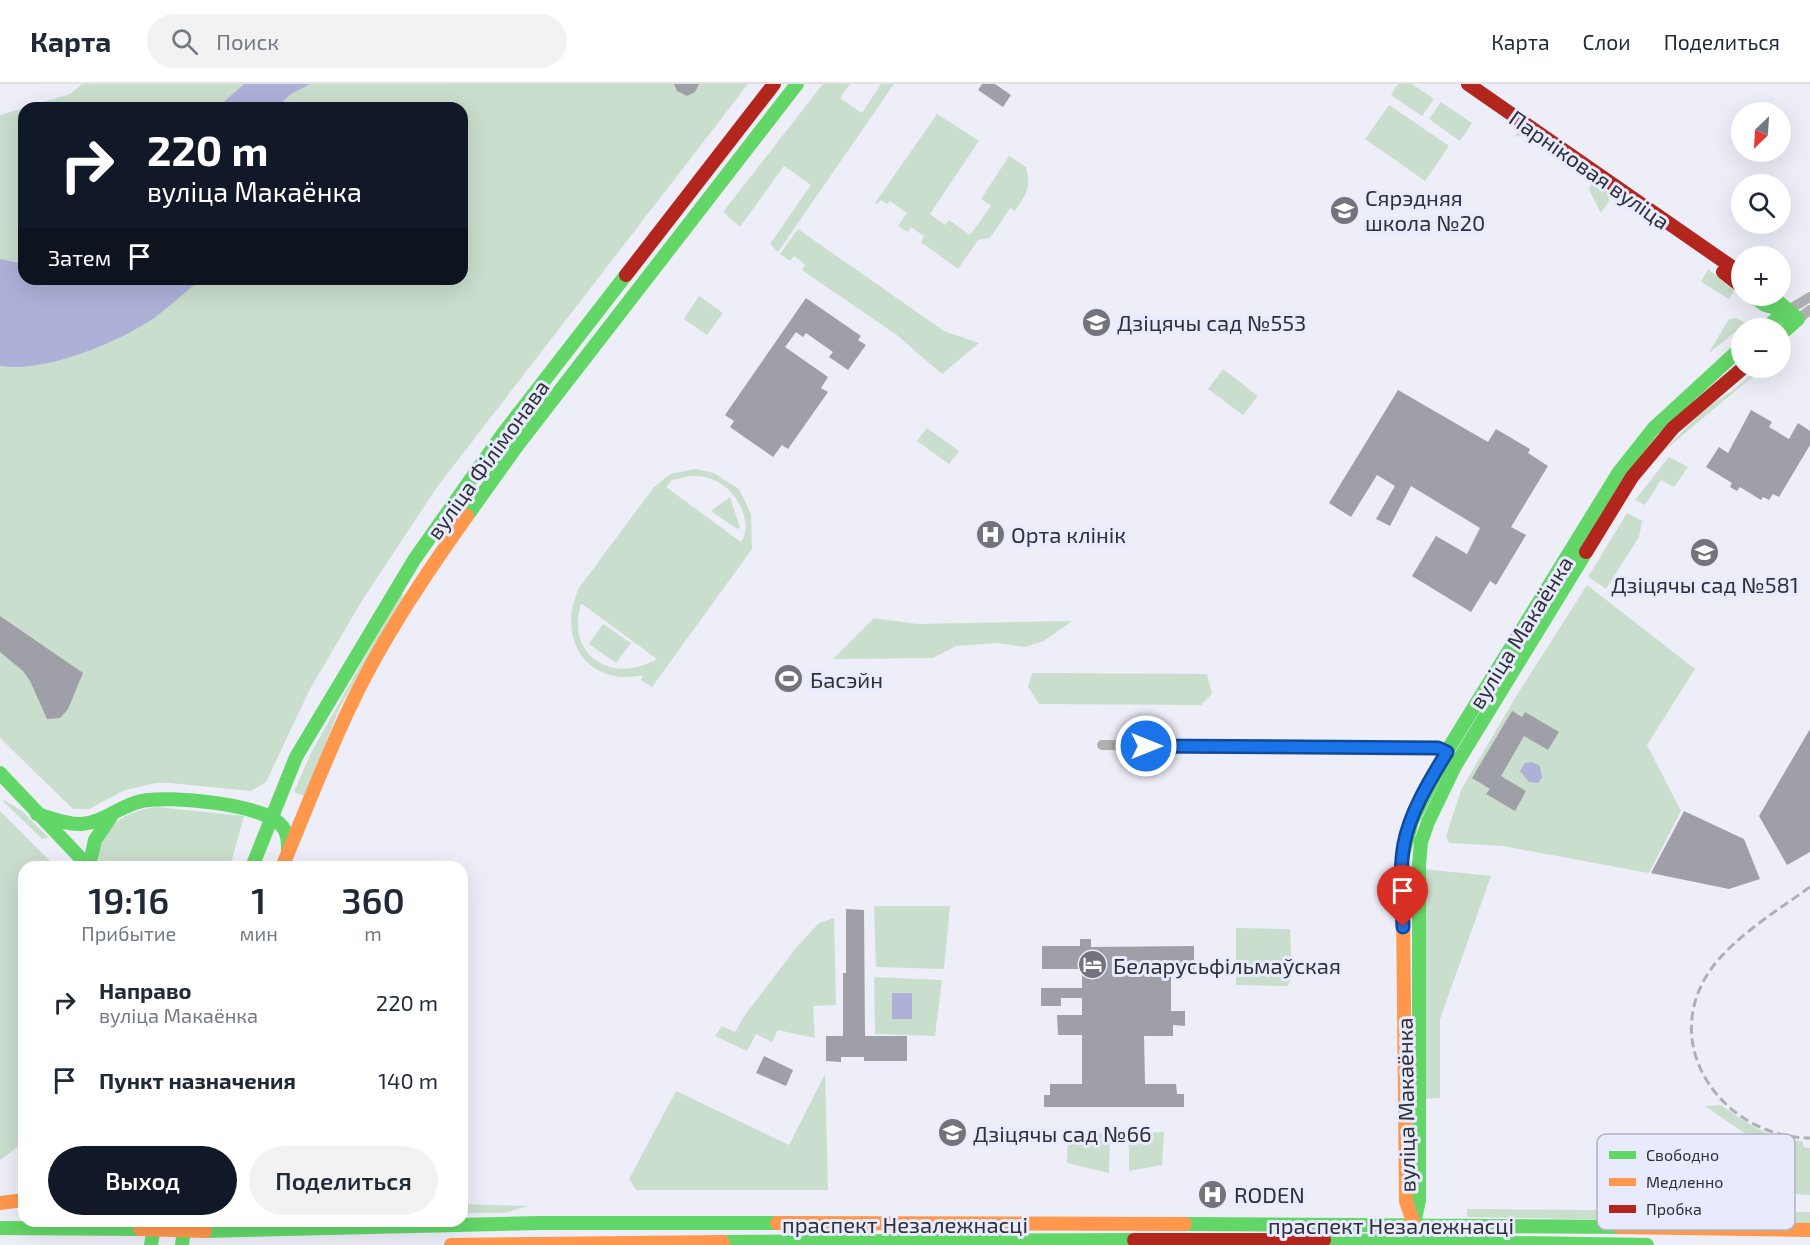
<!DOCTYPE html>
<html lang="ru">
<head>
<meta charset="utf-8">
<style>
  :root { --surface:#fff; --page:#f2f2f3; --text:#1f2937; --muted:#747a83; --line:#e0e1e3; --accent:#111827 }
  body { margin:0; font-family:"Exo 2",sans-serif; background:var(--page); color:var(--text); height:100vh; display:flex; flex-direction:column; font-size:22px; white-space:nowrap }
  * { box-sizing:border-box; margin:0 }
  p { font-size:20px; color:var(--muted) }
  .icon { flex:none; width:33px; height:33px; fill:none; stroke:currentColor; stroke-width:2; stroke-linecap:round; stroke-linejoin:round }
  .map { position:relative; flex:1; overflow:hidden }
  .drawer { position:absolute; left:18px; top:777px; width:450px; height:366px; display:flex; flex-direction:column; background:var(--surface); border-radius:18px; box-shadow:0 6px 24px #0002 }
  .drawer>* { flex:none }
  .banner { position:absolute; left:18px; top:18px; width:450px; height:183px; border-radius:18px; box-shadow:0 6px 24px #0002; background:#111827; color:#fff; overflow:hidden }
  .needle { width:39px; rotate:205deg }
  .buttons { position:absolute; left:1731px; top:18px; display:grid; gap:12px }
  .buttons a { display:grid; place-items:center; width:60px; height:60px; border-radius:50%; background:var(--surface); box-shadow:0 6px 24px #0002; font-size:30px }
  .pin { position:absolute; display:grid; place-items:center; width:51px; height:51px; color:#fff; margin:-62px -26px; border-radius:50% 50% 50% 0; rotate:-45deg; box-shadow:0 0 6px #0007 }
  .pin .icon { rotate:45deg }
  .me { position:absolute; width:66px; margin:-33px; rotate:90deg; stroke-linejoin:round; filter:drop-shadow(0 0 4px #0008) }
  .turn { display:flex; align-items:center; gap:21px; height:126px; padding:0 30px; font-size:27px }
  .turn .icon { width:78px; height:78px; stroke-width:2.5 }
  .turn b { display:block; font-size:42px; line-height:51px }
  .then { display:flex; align-items:center; height:57px; padding:0 30px; background:#0003; gap:12px; font-size:22px }
  .eta { display:flex; justify-content:space-evenly; align-items:center; height:102px; text-align:center }
  .eta b { font-size:36px; font-weight:600; line-height:42px }
  .button { display:flex; gap:12px; margin-top:auto; padding:12px 30px }
  .button a { flex:1; height:69px; border-radius:36px; background:var(--accent); color:#fff; font-size:24px; font-weight:600; line-height:69px; text-align:center }
  .button a+a { background:var(--page); color:var(--text) }
  ul { padding:0; list-style:none }
  li { display:flex; align-items:center; gap:18px; height:78px; padding:0 30px }
  li div { flex:1 }
  li b { display:block; font-size:22px }
  li em { font-style:normal }
  header { display:flex; align-items:center; gap:36px; box-sizing:border-box; height:84px; padding:0 30px; background:var(--surface); border-bottom:2px solid var(--line) }
  header strong { font-size:28px }
  nav { display:flex; gap:33px; margin-inline-start:auto; font-size:21px }
  .search { width:420px; height:54px; background:var(--page); display:flex; align-items:center; gap:15px; box-sizing:border-box; padding:0 21px; border-radius:33px; color:var(--muted); font-size:22px }
  .map>svg:first-child { display:block }
  .green { fill:#cadecd; fill-rule:evenodd }
  .water { fill:#adb1d8 }
  .building { fill:#9f9fa7 }
  .lines { fill:none; stroke-linecap:round; stroke-linejoin:round }
  .street { stroke:#afb1b0; stroke-width:10 }
  .fast { stroke:#63d668; stroke-width:14 }
  .slow { stroke:#ff974d; stroke-width:14 }
  .jam { stroke:#b3261e; stroke-width:14 }
  .rail { stroke:#aeb0b2; stroke-width:3; stroke-dasharray:9 4.5; stroke-linecap:butt }
  .slow-bridge { stroke:#ff974d; stroke-width:14 }
  .route-casing { stroke:#114b97; stroke-width:15 }
  .route { stroke:#1a73e8; stroke-width:10 }
  .labels { text-anchor:middle; dominant-baseline:central; stroke-width:6; stroke-linejoin:round; paint-order:stroke }
  .street-label { font-size:22px; fill:#303137; stroke:#e8ebfd }
  .poi-label { font-size:22px; fill:#303137; stroke:#e8ebfd; text-anchor:start }
  .key { fill:#e8ebfd; stroke:#b1b3c2; stroke-width:1.5 }
  .key-label { font-size:16px; fill:#303137 }
</style>
</head>
<body>
<header>
<strong>Карта</strong>
<div class="search"><svg class="icon" aria-label="search" viewBox="0 0 24 24"><circle cx="10" cy="10" r="6"/><path d="M15 15l6 6"/></svg>Поиск</div>
<nav><a>Карта</a><a>Слои</a><a>Поделиться</a></nav>
</header>
<div class="map">
<svg width="1810" height="1161" viewBox="0 0 1810 1161">
  <rect width="100%" height="100%" fill="#edeef8"/>
  <path class="green" d="M82,0H748L437,403L363,515L334,564L309,607L266,698L251,707L170,699H156L125,706L89,725H73L0,654V31L70,10ZM24,24H462V195H24Z
    M823,0H850L840,14L862,29L881,0H894L778,168L770,160L811,101L784,82L740,143L723,128Z
    M1398,0H1412L1434,15L1422,32L1391,11Z
    M1441,18L1472,39L1460,57L1429,35Z
    M1389,21L1449,62L1425,97L1365,55Z
    M937,30L979,57L930,130L945,141L949,136L970,151L991,122L981,115L1009,72L1026,83C1031,105 1027,109 1015,127L1010,124L990,154L978,156L958,185L921,158L924,152L911,143L908,148L898,142L907,129L890,117L887,120L881,116L877,120L875,119Z
    M1520,47L1608,108L1609,117L1601,129L1589,106L1591,99L1522,51L1517,53L1516,50Z
    M798,145L944,247L979,259L942,290L898,252L802,186L805,180L794,172L790,177L780,170Z
    M1708,185L1734,207L1729,215L1701,198Z
    M699,212L723,229L707,251L684,235Z
    M1736,234L1746,239L1708,270L1729,235Z
    M1760,284H1763L1660,370L1706,324L1732,307Z
    M1223,285L1258,312L1243,331L1208,305Z
    M927,344L959,367L949,380L917,357Z
    M1669,373L1688,383L1674,403L1661,396L1645,421L1635,416Z
    M695,385L714,389L739,405L751,430L752,465L652,603L641,596L643,591C586,604 556,553 579,504L654,403L670,390ZM691,392C719,391 739,409 745,436C746,444 746,452 741,458L666,403L672,396ZM581,520H582L657,575C613,601 565,572 581,520Z
    M730,413L740,443L737,445L711,427Z
    M1627,429L1642,437L1639,453L1606,505L1588,493Z
    M1587,501L1695,585L1647,661L1681,727L1649,789L1503,762L1449,759L1446,752L1461,706L1515,614Z
    M401,509L404,511L340,623L304,712L294,708L311,669Z
    M874,534L917,540L1072,537L1044,557L1025,563L997,559L956,562L933,574L833,575Z
    M603,540L631,559L616,579L589,560Z
    M1032,589L1207,590L1212,610L1201,621L1039,620L1028,603Z
    M4,716L22,727L49,754L42,755L3,717Z
    M156,723L244,732L230,783H101C88,749 126,726 156,723Z
    M0,727L56,783H24V1058L0,1076Z
    M1424,785L1491,792L1440,935V1014L1424,1015Z
    M874,822H950L944,885L876,883Z
    M834,834L836,921L813,922L815,954L778,946L772,958L756,950L747,967L715,952L722,942L735,948L745,931L796,864L819,839Z
    M1236,844L1290,845L1292,890L1288,902L1236,901Z
    M874,893L942,896L935,952L875,950Z
    M825,990L828,1106H636L629,1095L676,1007L789,1061Z
    M1721,1021C1746,1039 1769,1055 1802,1057L1804,1063L1810,1064V1111L1764,1108L1766,1064L1705,1022Z
    M1068,1047L1110,1050L1109,1089L1067,1079Z
    M1164,1048L1162,1081L1129,1087V1050Z
    M462,1120L528,1122L504,1129H462Z
    M1467,1125L1810,1128V1139L1467,1133Z"/>
  <path class="water" d="M244,0H310L291,10L276,24H217Z
    M0,175L24,180V195H201C185,208 170,222 154,234C117,259 45,289 0,282Z
    M1532,678L1540,682L1542,694L1538,699L1529,698L1520,687L1525,679Z
    M892,909H912V935H892Z"/>
  <path class="building" d="M674,0H699L695,8L687,12L677,7Z
    M982,0H995L1011,11L1003,23L978,6Z
    M806,214L861,252L858,256L866,261L848,286L829,273L833,268L806,249L803,253L796,248L785,263L828,293L821,304L828,308L788,365L782,361L773,373L730,343L734,337L725,331Z
    M1398,306L1488,358L1496,345L1530,365L1528,369L1548,382L1511,443L1526,451L1496,501L1490,497L1471,528L1412,492L1436,452L1467,470L1480,444L1411,402L1390,442L1376,435L1395,402L1377,391L1351,433L1329,419Z
    M1751,326L1772,338L1769,343L1789,355L1798,339L1810,347V361L1779,413L1773,410L1769,416L1763,413L1761,416L1740,403L1737,407L1730,403L1732,399L1706,383L1719,363L1728,369Z
    M0,532L83,589L68,625L60,634L47,635L30,597L23,587L0,568Z
    M1512,627L1522,633L1525,628L1559,648L1548,666L1524,652L1501,692L1526,707L1515,727L1486,710L1490,705L1472,694Z
    M1810,645V768L1787,781L1759,732Z
    M1684,727L1744,755L1760,795L1729,805L1651,789Z
    M846,825L864,826L865,952H907V977H864V973H841V978L826,977V952H843V889H846Z
    M1080,855H1091V863L1194,862V888H1171V927H1185V942L1173,941V952H1144L1145,1000H1176L1177,1010H1184V1023H1044V1011H1050V1000H1082V951H1058L1057,931H1082V914H1061V922H1041V904H1082V885H1042V862H1080Z
    M764,972L793,986L786,1002L756,989Z"/>
  <g class="lines">
    <path class="street" d="M1787,227L1810,213
      M1798,235L1810,226
      M1102,661L1438,664L1447,667"/>
    <path class="fast" d="M1752,212L1765,221L1787,227
      M1772,212L1798,235L1780,251
      M1765,244L1787,227
      M467,432L517,362L797,0
      M0,689L89,783
      M37,730C51,734 67,741 82,740C104,738 121,721 142,717C169,711 263,720 281,741C288,748 288,757 288,767
      M89,783L95,756L112,731
      M252,783L296,673L414,476L502,351L626,191
      M1403,823L1402,775L1412,737L1447,667L1619,388L1653,345L1742,263
      M1185,1140L1619,1143
      M1414,1140L1419,1116V781L1421,758L1428,738L1455,682L1586,468
      M0,1144L140,1145
      M205,1147L539,1139H777
      M1324,1156L1647,1161
      M723,1158L1134,1156
      M151,1161L155,1137
      M182,1161L185,1137"/>
    <path class="slow" d="M282,783C304,731 324,678 348,627C380,558 423,494 467,432
      M1403,823L1406,1117L1414,1141
      M0,1119L24,1116
      M777,1139L1185,1140
      M1619,1143L1810,1146
      M451,1161L723,1158"/>
    <path class="jam" d="M1468,0L1742,190
      M1723,188L1742,203
      M626,191L774,0
      M1586,468L1632,393L1673,344L1743,284
      M1134,1156H1324"/>
    <path class="rail" d="M1810,803C1778,826 1734,853 1711,885C1657,962 1723,1053 1810,1054"/>
    <path class="slow-bridge" d="M140,1145L205,1147"/>
  </g>
  <g class="lines">
    <defs>
      <path id="route" d="M1146,662L1438,664L1447,668C1430,696 1410,728 1404,760C1399,787 1402,816 1403,843"/>
    </defs>
    <use href="#route" class="route-casing"/>
    <use href="#route" class="route"/>
  </g>
  <defs>
    <symbol id="school-disc" viewBox="-11 -11 22 22"><circle r="9.5" fill="#72737b" stroke="#e8ebfd"/><path d="M0-5L7-2L0 1L-7-2ZM-4 1L0 2.5L4 1V4Q0 6-4 4Z" fill="#fff"/></symbol>
    <symbol id="hospital-disc" viewBox="-11 -11 22 22"><circle r="9.5" fill="#72737b" stroke="#e8ebfd"/><path d="M-5-5h3v3.5h4V-5h3V5h-3V1.5h-4V5h-3Z" fill="#fff"/></symbol>
    <symbol id="stadium-disc" viewBox="-11 -11 22 22"><circle r="9.5" fill="#72737b" stroke="#e8ebfd"/><path d="M0-5a6.5 5 0 1 0 0 10a6.5 5 0 1 0 0-10ZM-3.5-1.8h7v3.6h-7Z" fill="#fff"/></symbol>
    <symbol id="hotel-disc" viewBox="-11 -11 22 22"><circle r="9.5" fill="#72737b" stroke="#e8ebfd"/><path d="M-6-4.5h1.5V1H6V5H4.5V3h-9V5H-6ZM-4 0a1.8 1.8 0 1 1 3.6 0ZM.5 0V-2.5h3Q6-2.5 6 0Z" fill="#fff"/></symbol>
  </defs>
  <g fill-rule="evenodd">
    <use href="#school-disc" x="1328" y="110" width="33" height="33"/>
    <use href="#school-disc" x="1080" y="222" width="33" height="33"/>
    <use href="#hospital-disc" x="974" y="434" width="33" height="33"/>
    <use href="#school-disc" x="1688" y="452" width="33" height="33"/>
    <use href="#stadium-disc" x="772" y="578" width="33" height="33"/>
    <use href="#hotel-disc" x="1076" y="864" width="33" height="33"/>
    <use href="#school-disc" x="936" y="1032" width="33" height="33"/>
    <use href="#hospital-disc" x="1196" y="1094" width="33" height="33"/>
  </g>
  <g class="labels">
    <g class="street-label">
      <text transform="translate(1590 85) rotate(35)">Парніковая вуліца</text>
      <text transform="translate(487 375) rotate(-54)">вуліца Філімонава</text>
      <text transform="translate(1520 548) rotate(-58)">вуліца Макаёнка</text>
      <text transform="translate(1405 1021) rotate(-91)">вуліца Макаёнка</text>
      <text x="905" y="1140">праспект Незалежнасці</text>
      <text x="1391" y="1141">праспект Незалежнасці</text>
    </g>
    <g class="poi-label">
      <text x="1365" y="113">Сярэдняя<tspan x="1365" dy="25">школа №20</tspan></text>
      <text x="1117" y="238">Дзіцячы сад №553</text>
      <text x="1011" y="450">Орта клінік</text>
      <text x="1705" y="500" text-anchor="middle">Дзіцячы сад №581</text>
      <text x="810" y="595">Басэйн</text>
      <text x="1113" y="881">Беларусьфільмаўская</text>
      <text x="973" y="1049">Дзіцячы сад №66</text>
      <text x="1234" y="1110">RODEN</text>
    </g>
  </g>
  <rect x="1597" y="1050" width="198" height="96" rx="9" class="key"/>
  <rect x="1609" y="1067" width="27" height="8" fill="#63d668"/>
  <rect x="1609" y="1094" width="27" height="8" fill="#ff974d"/>
  <rect x="1609" y="1121" width="27" height="8" fill="#b3261e"/>
  <g class="key-label">
    <text x="1646" y="1077">Свободно</text>
    <text x="1646" y="1104">Медленно</text>
    <text x="1646" y="1131">Пробка</text>
  </g>
</svg>
<div class="buttons">
<a><svg class="needle" viewBox="-14 -14 28 28"><path d="M0-13l5 13h-10z" fill="#e53935"/><path d="M0 13l5-13h-10z" fill="#747a83"/></svg></a>
<a><svg class="icon" aria-label="search" viewBox="0 0 24 24"><circle cx="10" cy="10" r="6"/><path d="M15 15l6 6"/></svg></a>
<a>+</a>
<a>−</a>
</div>
<div class="pin" style="left:1403px;top:843px;background:#d93025"><svg class="icon" aria-label="arrive" viewBox="0 0 24 24"><path d="M6 21V4h12l-3 4 3 4H6"/></svg></div>
<svg class="me" style="left:1146px;top:662px" viewBox="-20 -20 40 40"><circle r="17" fill="#1a73e8" stroke="#fff" stroke-width="3"/><path d="M0-11L8 9 0 5-8 9z" fill="#fff"/></svg>
<div class="banner">
<div class="turn"><svg class="icon" aria-label="right" viewBox="0 0 24 24"><path d="M7 20v-9h11M14 6l5 5-5 5"/></svg><div><b>220 m</b>вуліца Макаёнка</div></div>
<div class="then">Затем<svg class="icon" aria-label="arrive" viewBox="0 0 24 24"><path d="M6 21V4h12l-3 4 3 4H6"/></svg></div>
</div>
<section class="drawer">
<div class="eta">
<div><b>19:16</b><p>Прибытие</p></div>
<div><b>1</b><p>мин</p></div>
<div><b>360</b><p>m</p></div>
</div>
<ul>
<li><svg class="icon" aria-label="right" viewBox="0 0 24 24"><path d="M7 20v-9h11M14 6l5 5-5 5"/></svg><div><b>Направо</b><p>вуліца Макаёнка</p></div><em>220 m</em></li>
<li><svg class="icon" aria-label="arrive" viewBox="0 0 24 24"><path d="M6 21V4h12l-3 4 3 4H6"/></svg><div><b>Пункт назначения</b></div><em>140 m</em></li>
</ul>
<div class="button"><a>Выход</a><a>Поделиться</a></div>
</section>
</div>
</body>
</html>
